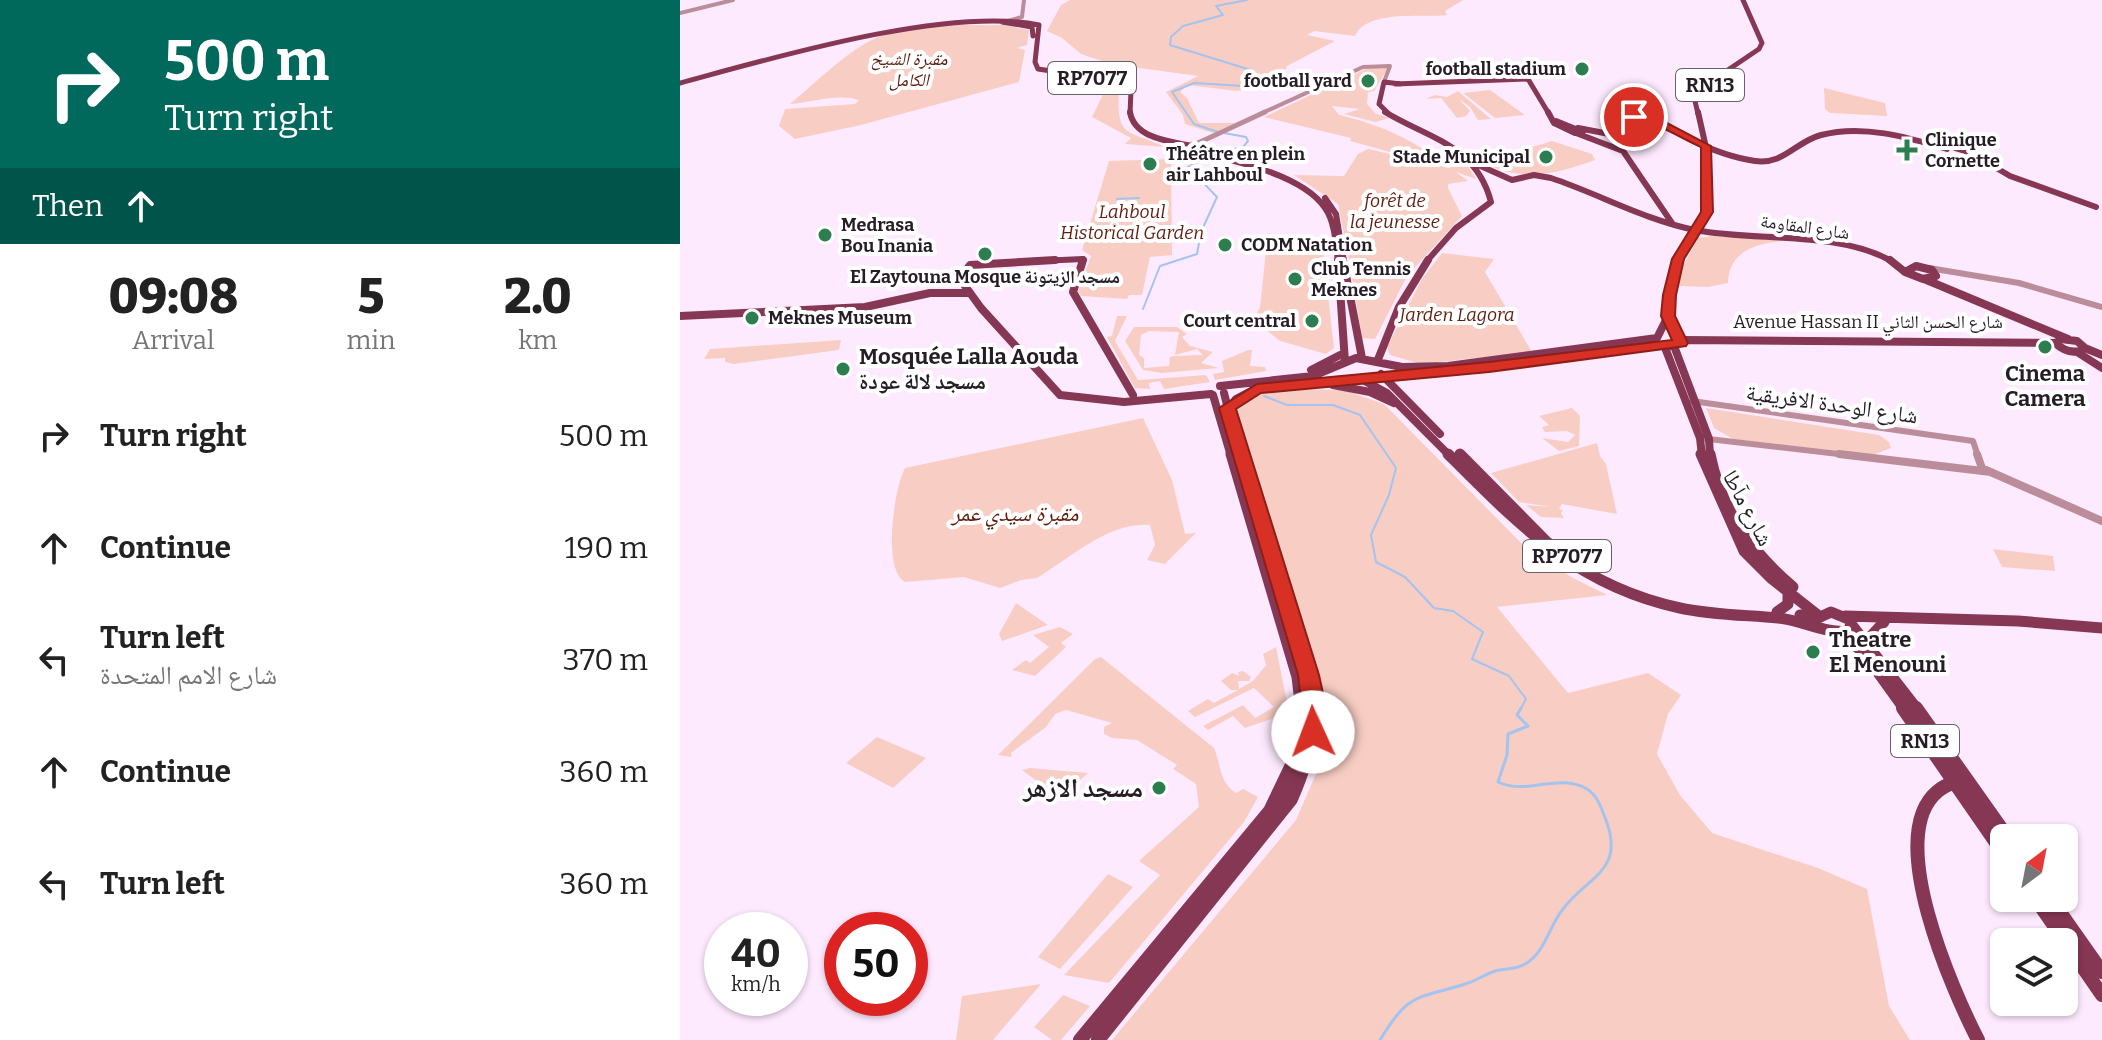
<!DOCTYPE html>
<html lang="en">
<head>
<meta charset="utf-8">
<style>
  :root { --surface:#fff; --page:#f6f6f6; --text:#222; --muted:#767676 }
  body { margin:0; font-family:Bitter,"Noto Naskh Arabic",serif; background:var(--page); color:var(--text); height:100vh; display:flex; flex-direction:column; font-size:30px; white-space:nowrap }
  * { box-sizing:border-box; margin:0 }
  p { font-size:26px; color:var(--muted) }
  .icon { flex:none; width:44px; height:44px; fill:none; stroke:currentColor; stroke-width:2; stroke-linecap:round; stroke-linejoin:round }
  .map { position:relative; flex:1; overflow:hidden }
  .panel { display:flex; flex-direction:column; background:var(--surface); width:680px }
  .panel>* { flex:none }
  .guide { background:#00695c; color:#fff; overflow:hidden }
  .needle { width:52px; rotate:32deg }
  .buttons { position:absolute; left:1310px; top:824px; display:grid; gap:16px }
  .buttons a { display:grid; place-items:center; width:88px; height:88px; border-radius:12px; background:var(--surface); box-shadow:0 2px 6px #0004; font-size:40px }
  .speed { position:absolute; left:24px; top:912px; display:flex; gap:16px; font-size:40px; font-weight:700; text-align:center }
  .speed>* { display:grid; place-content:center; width:104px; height:104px; border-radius:50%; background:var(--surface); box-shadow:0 2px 6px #0004; line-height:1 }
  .speed small { font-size:20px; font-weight:400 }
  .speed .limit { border:12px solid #d22; background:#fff; color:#111 }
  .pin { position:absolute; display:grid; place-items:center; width:68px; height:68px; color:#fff; margin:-34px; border:4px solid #fff; border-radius:50%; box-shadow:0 2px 8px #0007 }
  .me { position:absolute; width:88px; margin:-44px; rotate:358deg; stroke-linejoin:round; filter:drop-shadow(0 0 6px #0008) }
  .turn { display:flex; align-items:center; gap:28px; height:168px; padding:0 32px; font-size:36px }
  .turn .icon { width:104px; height:104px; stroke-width:2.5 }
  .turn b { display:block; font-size:56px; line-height:68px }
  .then { display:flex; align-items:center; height:76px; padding:0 32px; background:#0003; gap:16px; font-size:30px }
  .eta { display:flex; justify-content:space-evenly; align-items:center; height:136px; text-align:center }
  .eta b { font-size:48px; font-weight:800; line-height:56px }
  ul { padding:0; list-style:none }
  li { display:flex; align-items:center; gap:24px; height:112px; padding:0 32px }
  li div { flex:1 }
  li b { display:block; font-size:30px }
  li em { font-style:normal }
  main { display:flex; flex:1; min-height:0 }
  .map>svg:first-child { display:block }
  .green { fill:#f8cec4; fill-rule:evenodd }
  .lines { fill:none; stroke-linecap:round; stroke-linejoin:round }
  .stream-far1 { stroke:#a4c3ef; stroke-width:2 }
  .stream { stroke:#a4c3ef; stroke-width:3 }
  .minor-far3 { stroke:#bb8d9a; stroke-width:4 }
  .minor-far2 { stroke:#bb8d9a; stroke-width:5 }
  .minor-far1 { stroke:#bb8d9a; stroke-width:6 }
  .minor { stroke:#bb8d9a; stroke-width:8 }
  .major-far4 { stroke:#853754; stroke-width:5 }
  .major-far3 { stroke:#853754; stroke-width:6 }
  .major-far2 { stroke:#853754; stroke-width:8 }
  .major-far1 { stroke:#853754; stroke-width:11 }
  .major { stroke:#853754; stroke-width:14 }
  .route { fill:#d93025; stroke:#8d1f18; stroke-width:2 }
  .poi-dot { fill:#2c7d4f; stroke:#fff; stroke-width:3 }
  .labels { text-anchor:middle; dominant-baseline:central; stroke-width:8; stroke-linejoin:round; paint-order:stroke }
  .far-park-label { font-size:18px; font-style:italic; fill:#5f1c0e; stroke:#fff }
  .far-poi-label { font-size:18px; font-weight:bold; fill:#261d27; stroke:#fff; text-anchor:start }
  .far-street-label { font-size:18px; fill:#261d27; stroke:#fff }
  .shield { fill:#fff; stroke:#676168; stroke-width:2 }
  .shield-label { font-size:20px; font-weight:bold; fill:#261d27 }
  .poi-label { font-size:22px; font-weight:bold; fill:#261d27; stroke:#fff; text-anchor:start }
  .street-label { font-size:22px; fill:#261d27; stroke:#fff }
  .park-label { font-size:22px; font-style:italic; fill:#5f1c0e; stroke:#fff }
  .near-poi-label { font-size:26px; font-weight:bold; fill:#261d27; stroke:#fff; text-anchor:end }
</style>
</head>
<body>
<main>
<section class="panel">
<div class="guide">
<div class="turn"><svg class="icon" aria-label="right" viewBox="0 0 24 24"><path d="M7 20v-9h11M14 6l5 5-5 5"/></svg><div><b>500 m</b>Turn right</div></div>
<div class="then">Then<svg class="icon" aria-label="ahead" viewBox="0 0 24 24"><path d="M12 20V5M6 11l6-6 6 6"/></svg></div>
</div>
<div class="eta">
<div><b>09:08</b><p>Arrival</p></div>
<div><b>5</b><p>min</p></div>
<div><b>2.0</b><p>km</p></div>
</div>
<ul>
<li><svg class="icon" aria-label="right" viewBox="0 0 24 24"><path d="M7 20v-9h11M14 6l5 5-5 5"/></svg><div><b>Turn right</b></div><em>500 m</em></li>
<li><svg class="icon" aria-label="ahead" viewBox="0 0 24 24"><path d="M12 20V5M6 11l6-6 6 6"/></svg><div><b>Continue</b></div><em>190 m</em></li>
<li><svg class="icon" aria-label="left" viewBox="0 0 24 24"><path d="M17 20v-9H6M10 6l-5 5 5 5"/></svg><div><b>Turn left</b><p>شارع الامم المتحدة</p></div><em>370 m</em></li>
<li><svg class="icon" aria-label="ahead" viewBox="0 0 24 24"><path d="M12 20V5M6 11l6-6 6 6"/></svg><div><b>Continue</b></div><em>360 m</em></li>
<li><svg class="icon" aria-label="left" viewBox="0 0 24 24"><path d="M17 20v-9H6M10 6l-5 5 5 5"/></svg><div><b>Turn left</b></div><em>360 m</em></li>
</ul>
</section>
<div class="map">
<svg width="1422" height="1040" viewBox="0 0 1422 1040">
  <rect width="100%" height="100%" fill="#feeaff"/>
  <path class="green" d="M390,0H783L765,11L767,15C743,18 687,9 675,36L634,31L627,35L655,41L607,66L601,79L587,78L576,88L557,91L508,85L500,92L507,98L519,123H555L533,133L505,124L503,115L486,92L518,76L431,64L401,54L382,38L367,31L381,5Z
    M324,25L349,30L347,45L337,48L345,50L339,82L181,125L115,139L99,126L105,109L175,104L179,100C160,93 131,102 110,104C138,81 166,51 200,36C236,21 285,26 324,25Z
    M694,65L708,68L694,91L688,92L687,104L696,114L710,118L695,122L664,114L680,109L652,106L659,115C698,124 737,140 767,168H771L767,165L786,163L796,179L776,172L788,181L768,184V188L782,216L727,276L695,339L682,338L670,265L674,264V259H669L658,204L614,175L664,176L678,154L688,149L754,164L670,141L671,138L584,117Z
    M419,80L432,83L439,90C436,140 448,129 485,147L445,144L451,138L412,117L427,86Z
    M1144,88L1205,103L1207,116L1150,113L1145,109Z
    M810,90L845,115L815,118L783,93Z
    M778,91L811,119L798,120L790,107L779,99L790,111L786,116L777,118L761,98L746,99L755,95L767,97Z
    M872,141L912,154L915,160C879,173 845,182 808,165L820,161L816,158Z
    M491,159L492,255L470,257L462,295H449L447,299L401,296L398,292L411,256L402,250L429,161Z
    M1032,236L1099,240L1102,241C1075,244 1049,251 1048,283L1028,287L999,286L1004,264L1018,238Z
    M614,245L643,251L654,348L646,354L600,341L574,320L580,307L586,251Z
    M762,253L814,259L805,272L852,352L741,364L710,355L707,347L742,279Z
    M437,316H447L435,341L458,380L526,375L530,382L484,389L480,381L469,383L470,389L455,388L427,337L432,336Z
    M454,327H497L507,334L502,337L510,346L533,352L521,363L539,368L482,373L463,370L445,341ZM469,331L499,332L495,355L517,349L523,355L494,356L490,357L489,366L464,368V358L459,355L461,335Z
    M161,340L159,350L54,364L45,362V358L24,359L30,349Z
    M568,350H572L570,366L585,367L586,371L535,380L533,374L544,372L542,361Z
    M607,389L664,390L704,404L845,547L893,578L927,595L817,607L888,693L968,673L1001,695L988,714L977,754L1000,795L1032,833L1138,868L1187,889L1209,1006L1230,1040H432L616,820L652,737L637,665L556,414C561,391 588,391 607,389Z
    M892,408L900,416L899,446L879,451L862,438L888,442L895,435L887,431L865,432L862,427L869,425L859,416Z
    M1026,408L1199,435L1209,442L1211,448L1193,455L1053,439L1034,428Z
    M463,418L492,480L505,534L516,533L485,564L467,560L475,545L470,525C430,521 390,558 357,578L341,580L320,588L284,577L225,582C202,570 214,488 225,468Z
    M917,443L920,456L926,464L937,514L882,504L879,509L883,510L881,513L884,518L861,517L846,505L870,507L839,502L811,473Z
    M1313,549L1373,556L1375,571L1322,567Z
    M336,603L368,625L322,641L319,634Z
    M380,627L393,634L381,643L386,647L355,676L332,670L346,660L350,663L369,647L353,635Z
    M596,647L609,713L565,728L553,716L528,730L523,726L563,705L575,718L594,707L574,688L515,717L508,711L528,699L534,703L558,690H551L541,681L552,673L559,676L558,672L563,671L571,677L569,681H558L559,689L573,681L586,665L583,654Z
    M421,657L534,748C541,764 539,782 556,793L563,789L578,797L564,822L429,983L384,975L480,875L459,861L519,807L516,784L493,769L497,765L457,740L432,738L424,734V727L432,723L386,710L375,714L366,727L331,753L332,757L318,755L415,659Z
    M197,737L246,758L213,788L166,763Z
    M350,768L408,773L380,798L342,770Z
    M428,874L453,887L380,969L358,957Z
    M361,984L313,1040H276L282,996Z
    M383,995L410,1006L381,1040H372L354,1027Z"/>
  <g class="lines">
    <path class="stream-far1" d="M538,132L514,124L492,92L514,83L564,86L574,77V71L490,45L491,37L503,26L543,15L536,6L567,0
      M543,152L563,147L568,141L566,137L544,133
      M437,199L459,198
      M463,309L480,266L517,254L521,232L537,197L508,167L524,159
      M584,396L607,405H653L680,415L716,468L709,495L691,535L696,562L725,577L754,608L773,611L803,632L792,659L829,676L846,699L840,710"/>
    <path class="stream" d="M700,1040C730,990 737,1000 788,983C797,980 806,974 815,971C825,968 836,970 845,964C865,953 869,926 883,909C909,875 945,871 926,820C921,808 918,796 907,789C879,772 848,796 818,782L827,755L828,734L848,726L837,715L841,708"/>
    <path class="minor-far3" d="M0,13L53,0
      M342,17L344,0
      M324,22L342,17
      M580,114L683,67L710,66L704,82"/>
    <path class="minor-far2" d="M518,143L585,112
      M507,145L518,143L509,147"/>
    <path class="minor-far1" d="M1249,268L1339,283L1422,307
      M1012,401L1293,441L1298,456
      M1020,438L1176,456"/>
    <path class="minor" d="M1159,454L1311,472
      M1297,454L1303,471
      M1306,470L1422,521"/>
    <path class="major-far4" d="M1063,0L1082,43L1079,49
      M322,22L352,27L353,36
      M0,83C93,58 267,6 359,25L355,62L358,69L443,82L451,90L450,114
      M715,84L848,79L869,114
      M709,114L699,104L704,82L721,84
      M1018,114L1015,101L1039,76L1079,49"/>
    <path class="major-far3" d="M450,112C454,137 486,141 507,145
      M705,112C750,139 796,145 811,202L776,228L746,262
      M868,112L874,123
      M876,121L903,132L895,133L874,123Z
      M898,128L966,141
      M896,133L943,151L992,223
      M966,141L955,116C977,116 992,131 1011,140C1030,149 1053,158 1075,161C1104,165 1115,142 1141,135C1182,124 1227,137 1267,149
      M1275,148L1291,153L1330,176L1416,207
      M502,149C542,158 621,172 645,208C655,222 656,245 658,262
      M796,164L832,180L854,175L871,178C919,194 965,220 1015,230C1075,242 1159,230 1213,262
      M645,198L656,214L664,262
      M338,262L403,259L402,262
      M997,262L1027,212V152L1018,112"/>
    <path class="major-far2" d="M375,260L290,265L280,279L301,308L380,395L444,402L531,394
      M403,260L393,292L453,395
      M658,260L665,362
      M663,260L682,358
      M1210,260L1225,272
      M1236,266L1252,270L1256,276L1243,279L1225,272Z
      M1244,279L1388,339
      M0,316L185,307L250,293H290
      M989,318L996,336
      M1381,339L1397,341L1405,348C1394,355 1384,351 1375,343Z
      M984,345L1020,438L1022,456
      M966,346H994L1002,340L1375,343
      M994,346L1029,439L1030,456
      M1405,348L1422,355
      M1397,352L1422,368
      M697,362L719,307L748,260
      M631,370L664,353
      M701,374L760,434
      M694,377L744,373
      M681,379L707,393L770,456
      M623,384L687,379
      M653,385L690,392L714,403
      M540,386L633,376L676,358L722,367L768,366L977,338L988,316L999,260
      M544,393L560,456
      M533,395L551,456
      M546,412L556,399L577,388
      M780,454L782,456"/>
    <path class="major-far1" d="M551,454L617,677L621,710
      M559,454L628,675L634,710
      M768,454C840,526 897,586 1000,608C1031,615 1065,615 1098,618C1122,620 1145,634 1169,631L1171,623
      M780,454L867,542L904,567
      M1021,454L1064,551L1092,579L1139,616
      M1030,454C1041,510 1071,551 1113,587
      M1097,612L1108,604V591
      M1120,615L1138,618
      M1165,616L1338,621L1422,628
      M1138,618L1151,612L1168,619
      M1172,625L1238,710
      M1160,633L1184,653L1225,710
      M1194,649L1192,635L1204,622"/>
    <path class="major" d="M1223,708L1324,854
      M1236,708L1328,838
      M1285,777C1276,781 1265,785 1258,791C1203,835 1273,991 1298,1040
      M1355,898L1422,995
      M1370,898L1422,972
      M400,1040L590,811L613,763L620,708
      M418,1040L611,799C624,769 633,741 634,708"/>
  </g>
  <path class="route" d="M954,114H970L1031,146L1033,212L1004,259L996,295L995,316L1008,343L1006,346L809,372L581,393L556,409L639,675C643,694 651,720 641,738H625L618,675L539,408L577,384L809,362L992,340L981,316L983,295L992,259L1021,212V147L965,119H951Z"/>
  <g class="poi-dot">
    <circle cx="902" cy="69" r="8"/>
    <circle cx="688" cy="81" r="8"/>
    <path d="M1223 138h8v8h8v8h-8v8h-8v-8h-8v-8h8z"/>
    <circle cx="866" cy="157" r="8"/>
    <circle cx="470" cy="164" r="8"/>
    <circle cx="145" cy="235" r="8"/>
    <circle cx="545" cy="245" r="8"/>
    <circle cx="305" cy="254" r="8"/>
    <circle cx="615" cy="279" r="8"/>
    <circle cx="72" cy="318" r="8"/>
    <circle cx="632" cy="321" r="8"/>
    <circle cx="1365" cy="347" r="8"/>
    <circle cx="163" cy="369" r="8"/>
    <circle cx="1133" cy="652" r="8"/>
    <circle cx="479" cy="788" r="8"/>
  </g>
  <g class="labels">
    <g class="far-park-label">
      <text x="229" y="59">مقبرة الشيخ<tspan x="229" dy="21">الكامل</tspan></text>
      <text x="715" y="201">forêt de<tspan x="715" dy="21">la jeunesse</tspan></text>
      <text x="452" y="212">Lahboul<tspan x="452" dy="21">Historical Garden</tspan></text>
      <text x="777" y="315">Jarden Lagora</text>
    </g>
    <g class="far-poi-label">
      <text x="886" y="69" text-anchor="end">football stadium</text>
      <text x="672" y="81" text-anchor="end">football yard</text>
      <text x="1245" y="140">Clinique<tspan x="1245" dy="21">Cornette</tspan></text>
      <text x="486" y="154">Théâtre en plein<tspan x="486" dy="21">air Lahboul</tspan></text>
      <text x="850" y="157" text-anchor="end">Stade Municipal</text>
      <text x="161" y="225">Medrasa<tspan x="161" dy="21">Bou Inania</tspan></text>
      <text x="561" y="245">CODM Natation</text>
      <text x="631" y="269">Club Tennis<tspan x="631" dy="21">Meknes</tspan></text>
      <text x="305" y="277" text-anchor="middle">El Zaytouna Mosque مسجد الزيتونة</text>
      <text x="88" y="318">Meknes Museum</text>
      <text x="616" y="321" text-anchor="end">Court central</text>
    </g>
    <g class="far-street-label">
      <text transform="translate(1125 227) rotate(8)">شارع المقاومة</text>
      <text x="1188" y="322">Avenue Hassan II شارع الحسن الثاني</text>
    </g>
    <g class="shield">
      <rect x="368" y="62" width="88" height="32" rx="6"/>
      <rect x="996" y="69" width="68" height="32" rx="6"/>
      <rect x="843" y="540" width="88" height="32" rx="6"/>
      <rect x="1211" y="725" width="68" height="32" rx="6"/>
    </g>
    <g class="shield-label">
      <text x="412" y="78">RP7077</text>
      <text x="1030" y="85">RN13</text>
      <text x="887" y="556">RP7077</text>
      <text x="1245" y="741">RN13</text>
    </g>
    <g class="poi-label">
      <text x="179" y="356">Mosquée Lalla Aouda<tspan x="179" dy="25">مسجد لالة عودة</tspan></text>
      <text x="1365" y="373" text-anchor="middle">Cinema<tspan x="1365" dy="25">Camera</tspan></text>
      <text x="1149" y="639">Theatre<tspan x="1149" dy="25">El Menouni</tspan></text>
    </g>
    <g class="street-label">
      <text transform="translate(1152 404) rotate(8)">شارع الوحدة الافريقية</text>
      <text transform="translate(1068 508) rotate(62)">شارع مآطا</text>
    </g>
    <g class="park-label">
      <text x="335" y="513">مقبرة سيدي عمر</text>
    </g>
    <g class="near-poi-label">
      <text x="463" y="788">مسجد الازهر</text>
    </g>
  </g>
</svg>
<div class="buttons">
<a><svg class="needle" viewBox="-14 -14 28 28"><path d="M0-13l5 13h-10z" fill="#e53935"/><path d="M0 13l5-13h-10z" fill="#767676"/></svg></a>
<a><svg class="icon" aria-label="layers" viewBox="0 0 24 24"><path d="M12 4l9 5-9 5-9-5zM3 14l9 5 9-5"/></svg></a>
</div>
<div class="speed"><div>40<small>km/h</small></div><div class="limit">50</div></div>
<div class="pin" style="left:954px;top:117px;background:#d93025"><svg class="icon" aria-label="arrive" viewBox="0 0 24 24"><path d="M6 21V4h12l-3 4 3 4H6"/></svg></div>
<svg class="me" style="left:633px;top:732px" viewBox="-20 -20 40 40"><circle r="19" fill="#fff"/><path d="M0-13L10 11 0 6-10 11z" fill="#d93025"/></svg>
</div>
</main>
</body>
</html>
